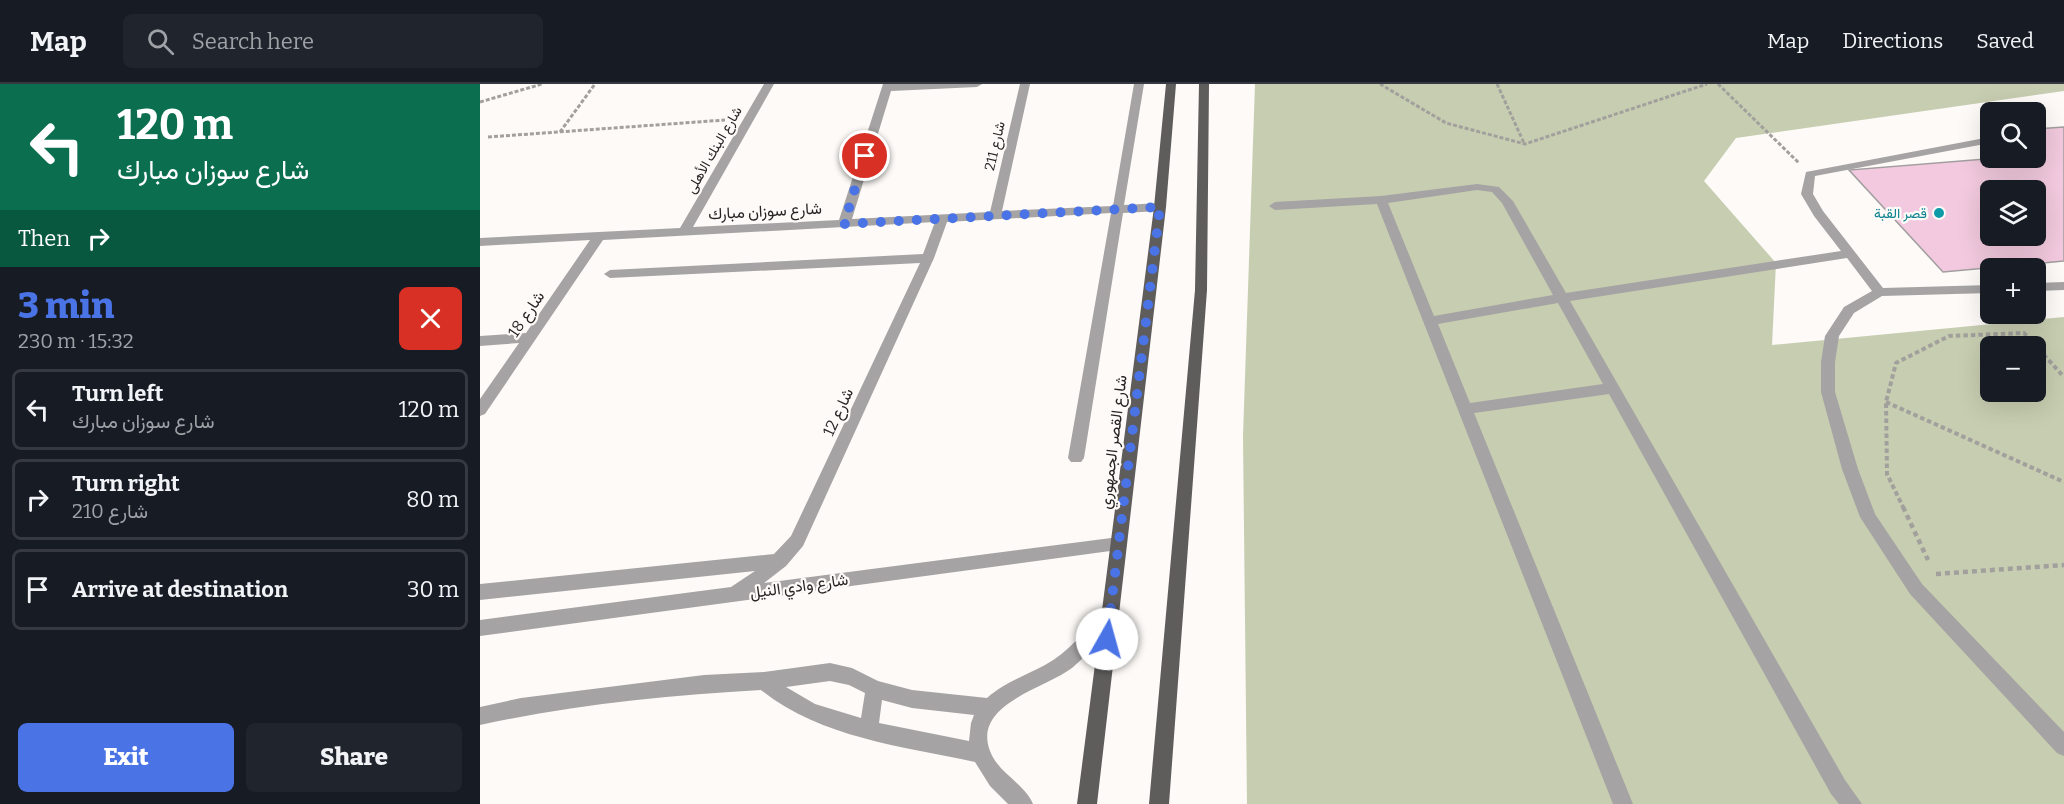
<!DOCTYPE html>
<html lang="en">
<head>
<meta charset="utf-8">
<style>
  :root { --surface:#171b24; --page:#20242c; --text:#f1f3f6; --muted:#9ea1a6; --line:#363941; --accent:#4a73e6 }
  body { margin:0; font-family:Bitter,Vazirmatn,serif; background:var(--page); color:var(--text); height:100vh; display:flex; flex-direction:column; font-size:22px; white-space:nowrap }
  * { box-sizing:border-box; margin:0 }
  p { font-size:20px; color:var(--muted) }
  .icon { flex:none; width:33px; height:33px; fill:none; stroke:currentColor; stroke-width:2; stroke-linecap:round; stroke-linejoin:round }
  .map { position:relative; flex:1; overflow:hidden }
  .details { display:flex; flex-direction:column; background:var(--surface); width:480px }
  .details>* { flex:none }
  .banner { background:#0b6e4f; color:#fff; overflow:hidden }
  .buttons { position:absolute; left:1500px; top:18px; display:grid; gap:12px }
  .buttons a { display:grid; place-items:center; width:66px; height:66px; border-radius:9px; background:var(--surface); box-shadow:0 6px 24px #0002; font-size:30px }
  .pin { position:absolute; display:grid; place-items:center; width:51px; height:51px; color:#fff; margin:-26px; border:3px solid #fff; border-radius:50%; box-shadow:0 2px 6px #0007 }
  .me { position:absolute; width:66px; margin:-33px; rotate:7deg; stroke-linejoin:round; filter:drop-shadow(0 0 4px #0008) }
  .turn { display:flex; align-items:center; gap:21px; height:126px; padding:0 18px; font-size:27px }
  .turn .icon { width:78px; height:78px; stroke-width:2.5 }
  .turn b { display:block; font-size:42px; line-height:51px }
  .then { display:flex; align-items:center; height:57px; padding:0 18px; background:#0003; gap:12px; font-size:22px }
  .round { display:grid; place-items:center; flex:none; width:63px; height:63px; border-radius:9px; background:var(--page) }
  .headline { display:flex; align-items:center; justify-content:space-between; height:102px; padding:0 18px }
  h1 { font-size:36px; font-weight:800; line-height:45px; color:var(--accent) }
  .cta { display:flex; gap:12px; margin-top:auto; padding:12px 18px }
  .cta a { flex:1; height:69px; border-radius:9px; background:var(--accent); color:#fff; font-size:24px; font-weight:800; line-height:69px; text-align:center }
  .cta a+a { background:var(--page); color:var(--text) }
  ul { padding:0; list-style:none }
  li { display:flex; align-items:center; gap:18px; height:81px; margin:0 12px 9px; padding:0 6px; border:3px solid var(--line); border-radius:9px }
  li div { flex:1 }
  li b { display:block; font-size:22px }
  li em { font-style:normal }
  header { display:flex; align-items:center; gap:36px; box-sizing:border-box; height:84px; padding:0 30px; background:var(--surface); border-bottom:2px solid var(--line) }
  header strong { font-size:28px }
  nav { display:flex; gap:33px; margin-inline-start:auto; font-size:21px }
  .search { width:420px; height:54px; background:var(--page); display:flex; align-items:center; gap:15px; box-sizing:border-box; padding:0 21px; border-radius:9px; color:var(--muted); font-size:22px }
  main { display:flex; flex:1; min-height:0 }
  .map>svg:first-child { display:block }
  .green { fill:#c7cdb0; fill-rule:evenodd }
  .building { fill:#f2c9de; stroke:#a19e9f; stroke-width:1.5; fill-rule:evenodd }
  .lines { fill:none; stroke-linecap:round; stroke-linejoin:round }
  .path-far2 { stroke:#a2a09d; stroke-width:3; stroke-dasharray:4 2; stroke-linecap:butt }
  .path-far1 { stroke:#a2a09d; stroke-width:4; stroke-dasharray:4.5 3; stroke-linecap:butt }
  .path { stroke:#a2a09d; stroke-width:4.5; stroke-dasharray:5 4; stroke-linecap:butt }
  .minor { fill:#a5a3a3; fill-rule:evenodd }
  .major { fill:#5f5c5c; fill-rule:evenodd }
  .route { stroke:#4a73e6; stroke-width:10; stroke-dasharray:0 18 }
  .culture-dot { fill:#0f9aa8; stroke:#fdfaf7; stroke-width:2 }
  .labels { text-anchor:middle; dominant-baseline:central; stroke-width:4.5; stroke-linejoin:round; paint-order:stroke }
  .far-street-label { font-size:14px; fill:#262524; stroke:#fdfaf7 }
  .far-culture-label { font-size:14px; fill:#0d838f; stroke:#fdfaf7; text-anchor:end }
  .street-label { font-size:16px; fill:#262524; stroke:#fdfaf7 }
</style>
</head>
<body>
<header>
<strong>Map</strong>
<div class="search"><svg class="icon" aria-label="search" viewBox="0 0 24 24"><circle cx="10" cy="10" r="6"/><path d="M15 15l6 6"/></svg>Search here</div>
<nav><a>Map</a><a>Directions</a><a>Saved</a></nav>
</header>
<main>
<section class="details">
<div class="banner">
<div class="turn"><svg class="icon" aria-label="left" viewBox="0 0 24 24"><path d="M17 20v-9H6M10 6l-5 5 5 5"/></svg><div><b>120 m</b>شارع سوزان مبارك</div></div>
<div class="then">Then<svg class="icon" aria-label="right" viewBox="0 0 24 24"><path d="M7 20v-9h11M14 6l5 5-5 5"/></svg></div>
</div>
<div class="headline"><div><h1>3 min</h1><p>230 m · 15:32</p></div><a class="round" style="background:#d93025;color:#fff"><svg class="icon" aria-label="close" viewBox="0 0 24 24"><path d="M6 6l12 12M18 6L6 18"/></svg></a></div>
<ul>
<li><svg class="icon" aria-label="left" viewBox="0 0 24 24"><path d="M17 20v-9H6M10 6l-5 5 5 5"/></svg><div><b>Turn left</b><p>شارع سوزان مبارك</p></div><em>120 m</em></li>
<li><svg class="icon" aria-label="right" viewBox="0 0 24 24"><path d="M7 20v-9h11M14 6l5 5-5 5"/></svg><div><b>Turn right</b><p>شارع 210</p></div><em>80 m</em></li>
<li><svg class="icon" aria-label="arrive" viewBox="0 0 24 24"><path d="M6 21V4h12l-3 4 3 4H6"/></svg><div><b>Arrive at destination</b></div><em>30 m</em></li>
</ul>
<div class="cta"><a>Exit</a><a>Share</a></div>
</section>
<div class="map">
<svg width="1584" height="720" viewBox="0 0 1584 720">
  <rect width="100%" height="100%" fill="#fdfaf7"/>
  <path class="green" d="M775,0H1584V7L1256,54L1224,97L1296,179L1292,261L1584,233V720H767L763,352ZM1510,262H1556V308H1510Z"/>
  <path class="building" d="M1584,43V177L1463,188L1369,86L1518,74H1556V70H1564L1556,62V45ZM1510,106H1556V152H1510Z"/>
  <g class="lines">
    <path class="path-far2" d="M900,0L966,39L1045,60L1227,0
      M1017,0L1044,59
      M1238,0L1319,79
      M0,18L62,0
      M80,48L115,0
      M8,53L245,36"/>
    <path class="path-far1" d="M1406,318L1584,398
      M1424,425L1407,390L1406,318L1416,279L1469,252L1544,249L1584,293"/>
    <path class="path" d="M1423,423L1448,476
      M1456,490L1584,481"/>
    <path class="minor" d="M284,0H294L213,143L359,136L403,0H502L497,3L411,7L372,135L510,128L540,0H550L522,127L633,122L654,0H664L644,121L680,119L686,123L680,127L643,129L604,374L601,378H591L588,374L631,129L467,138L454,174L323,462L306,482L284,499L639,453L645,455L647,460L645,465L0,552V536L251,503L275,487L0,516V500L294,470L311,452L440,179L130,194L124,190L130,186L443,170L455,138L123,156L5,330L0,332V315L39,259L0,262V252L46,249L110,156L0,162V154L200,144Z
      M1510,53V59L1335,92L1333,110L1343,127L1403,204L1510,201V209L1402,212L1374,229L1359,252L1355,278V308L1378,385L1395,430L1442,500L1584,648V672L1577,669L1430,510L1380,433L1362,385L1341,308V278L1345,252L1364,223L1392,207L1367,174L1090,217L1365,696L1382,720H1359L1351,710L1129,310L994,329L1153,720H1133L897,120L795,126L789,122L795,118L901,112L997,100L1019,103L1033,117L1086,209L1361,167L1334,132L1321,110L1326,88ZM997,106L1012,108L1022,119L1073,211L954,232L908,119ZM1078,219L1123,300L990,319L958,240Z
      M1584,198V206L1556,207V199Z
      M630,523L636,525L639,531L636,537C622,553 609,570 592,584C566,604 492,620 510,667C518,689 544,699 553,720H528L510,702L495,678C421,662 341,654 281,606C188,611 91,621 0,641V623L41,614L224,591L284,588L350,579L372,584L398,597L432,606L507,614C525,598 545,592 565,581C589,568 606,546 624,525ZM350,597L369,601L385,609L381,634L335,620L306,603ZM402,616L432,624L494,631L491,639L489,657L399,639Z"/>
    <path class="major" d="M686,0H696L686,123L617,720H597L674,123Z
      M719,0H729L727,206L689,720H669L715,206Z"/>
  </g>
  <g class="lines">
    <path class="route" d="M385,72L364,140L680,123L627,555"/>
  </g>
  <circle class="culture-dot" cx="1459" cy="129" r="6"/>
  <g class="labels">
    <g class="far-street-label">
      <text transform="translate(515 62) rotate(-77)">شارع 211</text>
      <text transform="translate(234 66) rotate(-60)">شارع البنك الأهلى</text>
    </g>
    <g class="far-culture-label">
      <text x="1447" y="129">قصر القبة</text>
    </g>
    <g class="street-label">
      <text transform="translate(285 127) rotate(-3)">شارع سوزان مبارك</text>
      <text transform="translate(46 230) rotate(-56)">شارع 18</text>
      <text transform="translate(358 328) rotate(-65)">شارع 12</text>
      <text transform="translate(633 358) rotate(-83)">شارع القصر الجمهوري</text>
      <text transform="translate(319 502) rotate(-8)">شارع وادي النيل</text>
    </g>
  </g>
</svg>
<div class="buttons">
<a><svg class="icon" aria-label="search" viewBox="0 0 24 24"><circle cx="10" cy="10" r="6"/><path d="M15 15l6 6"/></svg></a>
<a><svg class="icon" aria-label="layers" viewBox="0 0 24 24"><path d="M12 4l9 5-9 5-9-5zM3 14l9 5 9-5"/></svg></a>
<a>+</a>
<a>−</a>
</div>
<div class="pin" style="left:385px;top:72px;background:#d93025"><svg class="icon" aria-label="arrive" viewBox="0 0 24 24"><path d="M6 21V4h12l-3 4 3 4H6"/></svg></div>
<svg class="me" style="left:627px;top:555px" viewBox="-20 -20 40 40"><circle r="19" fill="#fff"/><path d="M0-13L10 11 0 6-10 11z" fill="#4a73e6"/></svg>
</div>
</main>
</body>
</html>
